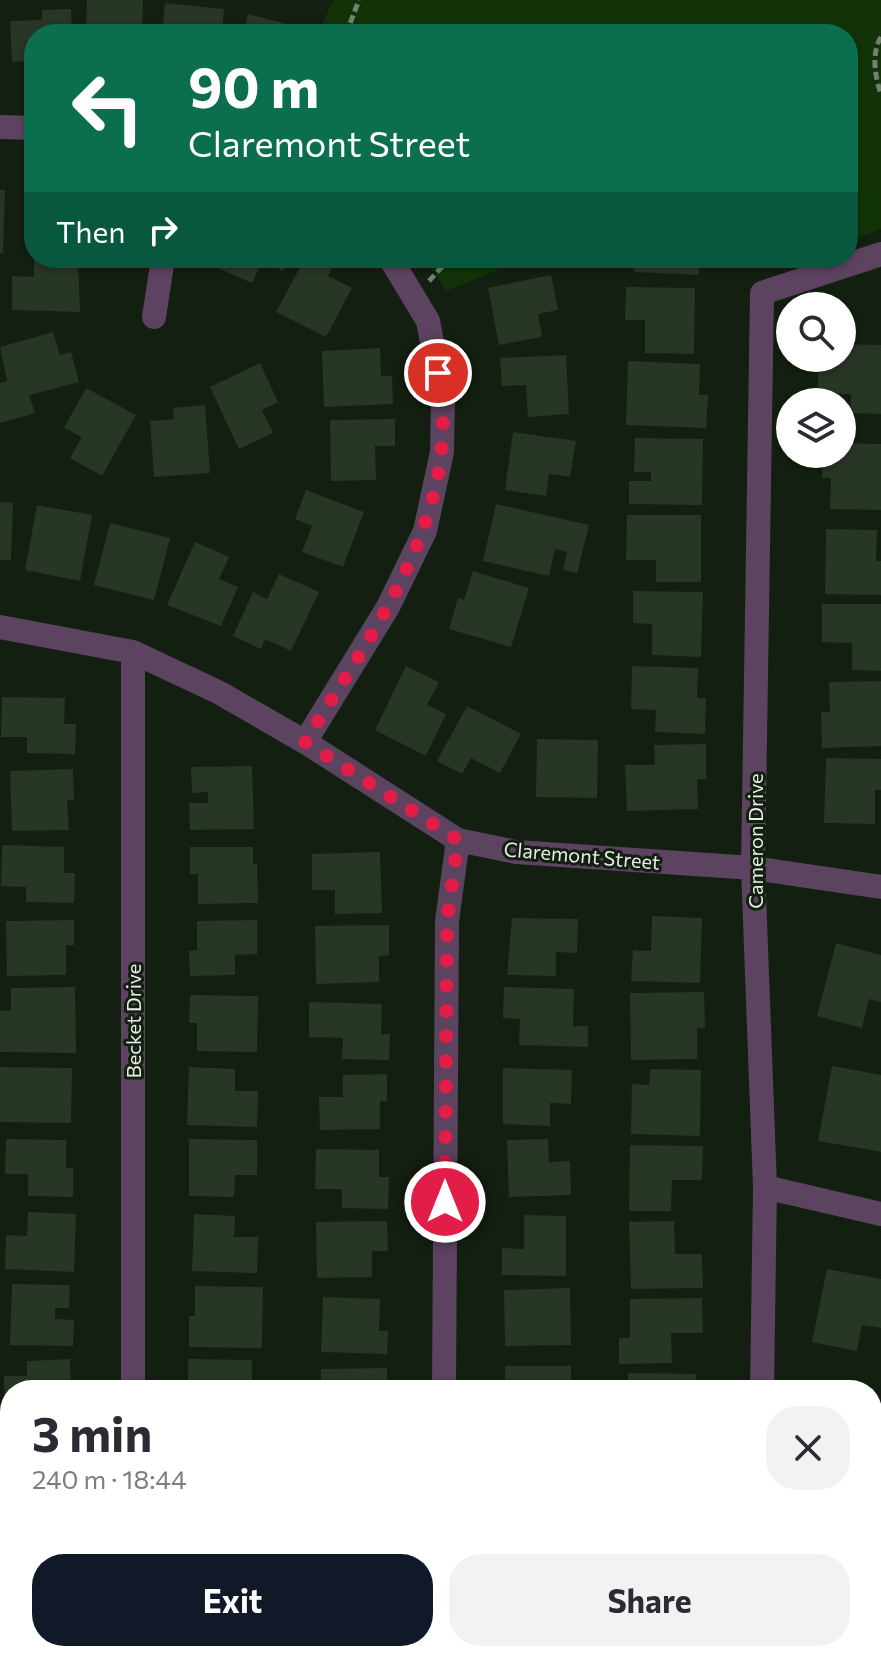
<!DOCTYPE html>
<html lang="en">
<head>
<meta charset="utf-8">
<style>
  :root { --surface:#fff; --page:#f2f2f3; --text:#2b2b33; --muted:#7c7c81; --accent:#111827 }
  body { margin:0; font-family:Commissioner,sans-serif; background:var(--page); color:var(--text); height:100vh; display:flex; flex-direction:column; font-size:30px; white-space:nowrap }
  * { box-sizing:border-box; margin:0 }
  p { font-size:26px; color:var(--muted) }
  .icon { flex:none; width:44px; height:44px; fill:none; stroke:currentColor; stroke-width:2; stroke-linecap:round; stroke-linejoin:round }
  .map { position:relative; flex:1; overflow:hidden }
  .side { position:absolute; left:0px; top:1380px; width:882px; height:282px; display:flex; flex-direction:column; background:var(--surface); border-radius:32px 32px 0 0; box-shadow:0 2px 6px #0004 }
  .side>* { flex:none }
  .banner { position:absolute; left:24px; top:24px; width:834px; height:244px; border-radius:32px; box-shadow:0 2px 6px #0004; background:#0b6e4f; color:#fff; overflow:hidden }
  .buttons { position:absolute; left:776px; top:292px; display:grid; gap:16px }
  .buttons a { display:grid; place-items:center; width:80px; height:80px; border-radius:50%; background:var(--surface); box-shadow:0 2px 6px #0004; font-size:40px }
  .pin { position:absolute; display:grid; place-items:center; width:68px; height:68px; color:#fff; margin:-34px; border:4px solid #fff; border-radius:50%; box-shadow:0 2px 8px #0007 }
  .me { position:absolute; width:88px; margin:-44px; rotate:0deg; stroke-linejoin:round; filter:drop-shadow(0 0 6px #0008) }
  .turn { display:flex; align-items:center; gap:28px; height:168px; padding:0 32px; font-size:36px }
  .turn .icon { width:104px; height:104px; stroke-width:2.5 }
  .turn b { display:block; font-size:56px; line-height:68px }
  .then { display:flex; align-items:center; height:76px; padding:0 32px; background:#0003; gap:16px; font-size:30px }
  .round { display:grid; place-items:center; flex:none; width:84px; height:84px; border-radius:32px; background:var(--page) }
  .headline { display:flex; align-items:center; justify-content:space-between; height:136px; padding:0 32px }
  h1 { font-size:48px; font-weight:700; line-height:60px }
  .primary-button { display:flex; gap:16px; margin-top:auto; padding:16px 32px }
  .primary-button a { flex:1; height:92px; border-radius:32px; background:var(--accent); color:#fff; font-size:32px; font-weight:700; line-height:92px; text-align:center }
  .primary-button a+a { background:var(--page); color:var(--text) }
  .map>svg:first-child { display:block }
  .green { fill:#113307 }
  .building { fill:#283625 }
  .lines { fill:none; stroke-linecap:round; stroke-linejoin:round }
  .path { stroke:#747f72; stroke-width:5; stroke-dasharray:8 4; stroke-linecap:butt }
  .minor { stroke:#5c4360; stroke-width:24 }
  .route { stroke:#e11d48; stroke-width:14; stroke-dasharray:0 25.2 }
  .labels { text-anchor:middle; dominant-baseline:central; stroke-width:6; stroke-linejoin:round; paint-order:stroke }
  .street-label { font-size:20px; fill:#e5eee3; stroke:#131f10 }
</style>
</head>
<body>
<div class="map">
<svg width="881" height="1661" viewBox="0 0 881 1661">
  <rect width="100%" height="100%" fill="#131f10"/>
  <path class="green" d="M333,0H881V229L848,241V34H318Z
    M426,258H527L446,291Z"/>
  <path class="building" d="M87,0H143L142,34H86Z
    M165,3L224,9L222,34H162Z
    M71,9L72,34H34V61L12,62L10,21L42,20V10Z
    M248,14L303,28L301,34H243Z
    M0,190H5L3,253H0Z
    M34,258H78L80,312L12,310V276L34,277Z
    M225,258H289L283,271L262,261L252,283L220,269Z
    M305,258H329L336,262L328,276L352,288L326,337L276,312Z
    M634,258H700L699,275L634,272Z
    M551,275L558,310L538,314L542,337L499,345L488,288Z
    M626,287L695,288L694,354L645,353V320H625Z
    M53,332L60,355L71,352L79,382L29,395L35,413L0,423V383L7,381L0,347Z
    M842,344L881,345V414L850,413L851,394L818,393V358H842Z
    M380,348L381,376H392L393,404L324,407L322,351Z
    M566,355L569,414L528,417L526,385L502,386L500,358Z
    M628,361L700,364L699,395H708L706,428L626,425Z
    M260,363L278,402L262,410L273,433L239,449L210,387Z
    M86,388L136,415L102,476L70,458L82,437L64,428Z
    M205,405L210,473L154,477L150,421L174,419L173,408Z
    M395,419V446H375L376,480L331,481L330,420Z
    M513,432L576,441L570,477L549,474L546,496L505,490Z
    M635,438L703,439L702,505L629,504V481H651V472H634Z
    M842,443L881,444V510L830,509L831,478H822L823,454H842Z
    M306,490L364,512L343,567L302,552L312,526L295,519Z
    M0,502L13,503L11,560H0Z
    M496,504L589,525L577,573L563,570L567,552L555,549L549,576L483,561Z
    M37,505L92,515L80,581L25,570Z
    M627,515H701V582H656V560H626Z
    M110,523L170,538L154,600L94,585Z
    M826,529L877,530L876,561H881V595L825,594Z
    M195,542L229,557L219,579L238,587L221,626L167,605Z
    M473,571L529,588L511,647L449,629L458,598L464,600Z
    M279,574L319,592L291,651L265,639L261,649L233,636L253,592L267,599Z
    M633,591L703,592L701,657L652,655V624L633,623Z
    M822,604H881V671L852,670V643L822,642Z
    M406,666L439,682L427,705L446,714L426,756L375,730Z
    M632,666L698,668L697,698H706L705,734L655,732L656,710L631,709Z
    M881,681V746L822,748L821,712H830L829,682Z
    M2,697L65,698L64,724H76L75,754L27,753V737H1Z
    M467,706L521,734L500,773L471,758L462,774L437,761Z
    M537,739L598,740L597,798L536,797Z
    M706,744V779H697L698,809L627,811L625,765H655L654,745Z
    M826,758L881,759V790H875V824L824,823Z
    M252,766L254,829L190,830L189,803H208V792L192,793L191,767Z
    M73,769L74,800H67L69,830L12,831L10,771Z
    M2,845L64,847V873H75L74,903L26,902V887L1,886Z
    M190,847H253V864H257L258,903L198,904V874H190Z
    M380,852L382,913L335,914V890H312V854Z
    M652,916L702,918L700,983L631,981L633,950L651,951Z
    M512,918L578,919L577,953L556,952V976L507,975Z
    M74,920V945H66V975L7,976L6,921Z
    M257,920V954L235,955V975L190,976L189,951L197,950V921Z
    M389,925V955L379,956V982L316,984L315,926Z
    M836,943L881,955V1002L869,999L862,1028L817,1016Z
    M75,987L76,1053L0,1052V1011L11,1010V988Z
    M504,987L574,989L573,1026H588V1047L519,1045L520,1019L503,1018Z
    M704,992L705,1028H697V1059L631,1060L630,993Z
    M190,995L258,996L257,1052L197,1051V1023H189Z
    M309,1002L382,1004L381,1034H390L389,1060L342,1059L343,1038L309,1037Z
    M832,1066L881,1075V1152L818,1141Z
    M0,1067L72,1068L71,1123L0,1122Z
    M189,1067L235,1069V1091H258L257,1127L187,1125Z
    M503,1068L572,1070L571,1104L550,1103V1126L503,1124Z
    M650,1069L701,1070L700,1136L631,1134L632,1084L649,1085Z
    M387,1074V1101H380V1129L320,1130L319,1097H343V1075Z
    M6,1139L66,1140V1168H73V1197L28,1196V1174H5Z
    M189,1139L257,1140V1175H235L234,1197L189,1196Z
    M548,1139L549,1162L570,1161L571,1195L509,1197L507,1140Z
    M630,1145L703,1146L702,1180H672L671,1211H629Z
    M316,1149L379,1150V1177H389L388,1209L342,1208V1189H315Z
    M28,1212L76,1214L74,1272L5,1269L6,1235L27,1236Z
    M194,1214L235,1216L234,1237H258L257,1273L192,1271Z
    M524,1215L566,1216V1276L502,1275V1248L524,1249Z
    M387,1221L388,1251H372V1277L317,1278L316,1222Z
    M674,1221L675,1254H702L703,1288L631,1289L629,1222Z
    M827,1269L881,1279V1328L862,1325L857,1351L812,1342Z
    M12,1284L70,1285L69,1308H55V1319L74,1320L73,1346L10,1345Z
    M195,1286L263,1287L262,1348L189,1347V1316H195Z
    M570,1288L571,1345L505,1346L504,1290Z
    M323,1297L380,1299L379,1331H388L387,1354L321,1352Z
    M702,1298L703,1333H671L672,1363L619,1364V1338H630V1299Z
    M70,1359L71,1390H10V1419H5L4,1376H27V1361Z
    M188,1359L252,1360V1390L188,1388Z
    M505,1366H571V1390H505Z
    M387,1368V1390H321V1369Z
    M628,1373L696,1374V1390H628Z
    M872,1432L881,1434L874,1483L872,1482Z
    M4,1531H10V1566H4Z
    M5,1581H10V1617H4Z
    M880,1635H881V1655L876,1654Z
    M796,1652H865L863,1661H795Z
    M72,1656V1661H26V1657Z
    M264,1656V1661H187V1657Z"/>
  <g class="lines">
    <path class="path" d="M346,34L359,0
      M881,37C871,53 875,77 881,94
      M761,258L766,269
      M429,281L450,258"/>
    <path class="minor" d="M0,127L34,128
      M154,317L163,258
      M0,627L133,652L220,693L305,742L458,840L516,852L753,868L881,887
      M133,652V1390
      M305,742L388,607L425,531L442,452L443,400L428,321L390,258
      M765,1187L881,1214
      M444,1390L447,921L458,840
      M762,1390L765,1187L753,868L762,293L881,254
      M872,1541L881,1543
      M133,1652V1661
      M443,1661V1652"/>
  </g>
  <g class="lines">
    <path class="route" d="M438,373C465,511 373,631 305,742L458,840L447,921L445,1202"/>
  </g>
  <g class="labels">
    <g class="street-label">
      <text transform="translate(755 841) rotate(-90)">Cameron Drive</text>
      <text transform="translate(582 855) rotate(5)">Claremont Street</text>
      <text transform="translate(133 1021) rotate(-90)">Becket Drive</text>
    </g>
  </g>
</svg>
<div class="buttons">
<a><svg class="icon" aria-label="search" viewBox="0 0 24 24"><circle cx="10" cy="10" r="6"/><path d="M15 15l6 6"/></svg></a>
<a><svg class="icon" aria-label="layers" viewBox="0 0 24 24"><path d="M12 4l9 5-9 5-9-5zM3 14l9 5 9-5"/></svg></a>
</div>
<div class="pin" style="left:438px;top:373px;background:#d93025"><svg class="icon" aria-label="arrive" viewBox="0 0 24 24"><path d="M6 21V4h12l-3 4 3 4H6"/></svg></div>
<svg class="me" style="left:445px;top:1202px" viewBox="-20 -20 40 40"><circle r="17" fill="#e11d48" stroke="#fff" stroke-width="3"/><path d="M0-11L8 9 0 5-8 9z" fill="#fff"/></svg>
<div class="banner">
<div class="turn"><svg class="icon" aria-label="left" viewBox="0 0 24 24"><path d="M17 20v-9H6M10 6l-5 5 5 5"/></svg><div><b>90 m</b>Claremont Street</div></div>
<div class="then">Then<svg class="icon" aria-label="right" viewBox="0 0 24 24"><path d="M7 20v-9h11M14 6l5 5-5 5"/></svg></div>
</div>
<section class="side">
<div class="headline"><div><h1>3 min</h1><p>240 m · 18:44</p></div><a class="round"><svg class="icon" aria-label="close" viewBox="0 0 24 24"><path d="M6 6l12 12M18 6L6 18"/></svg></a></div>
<div class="primary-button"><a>Exit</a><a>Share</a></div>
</section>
</div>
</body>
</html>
